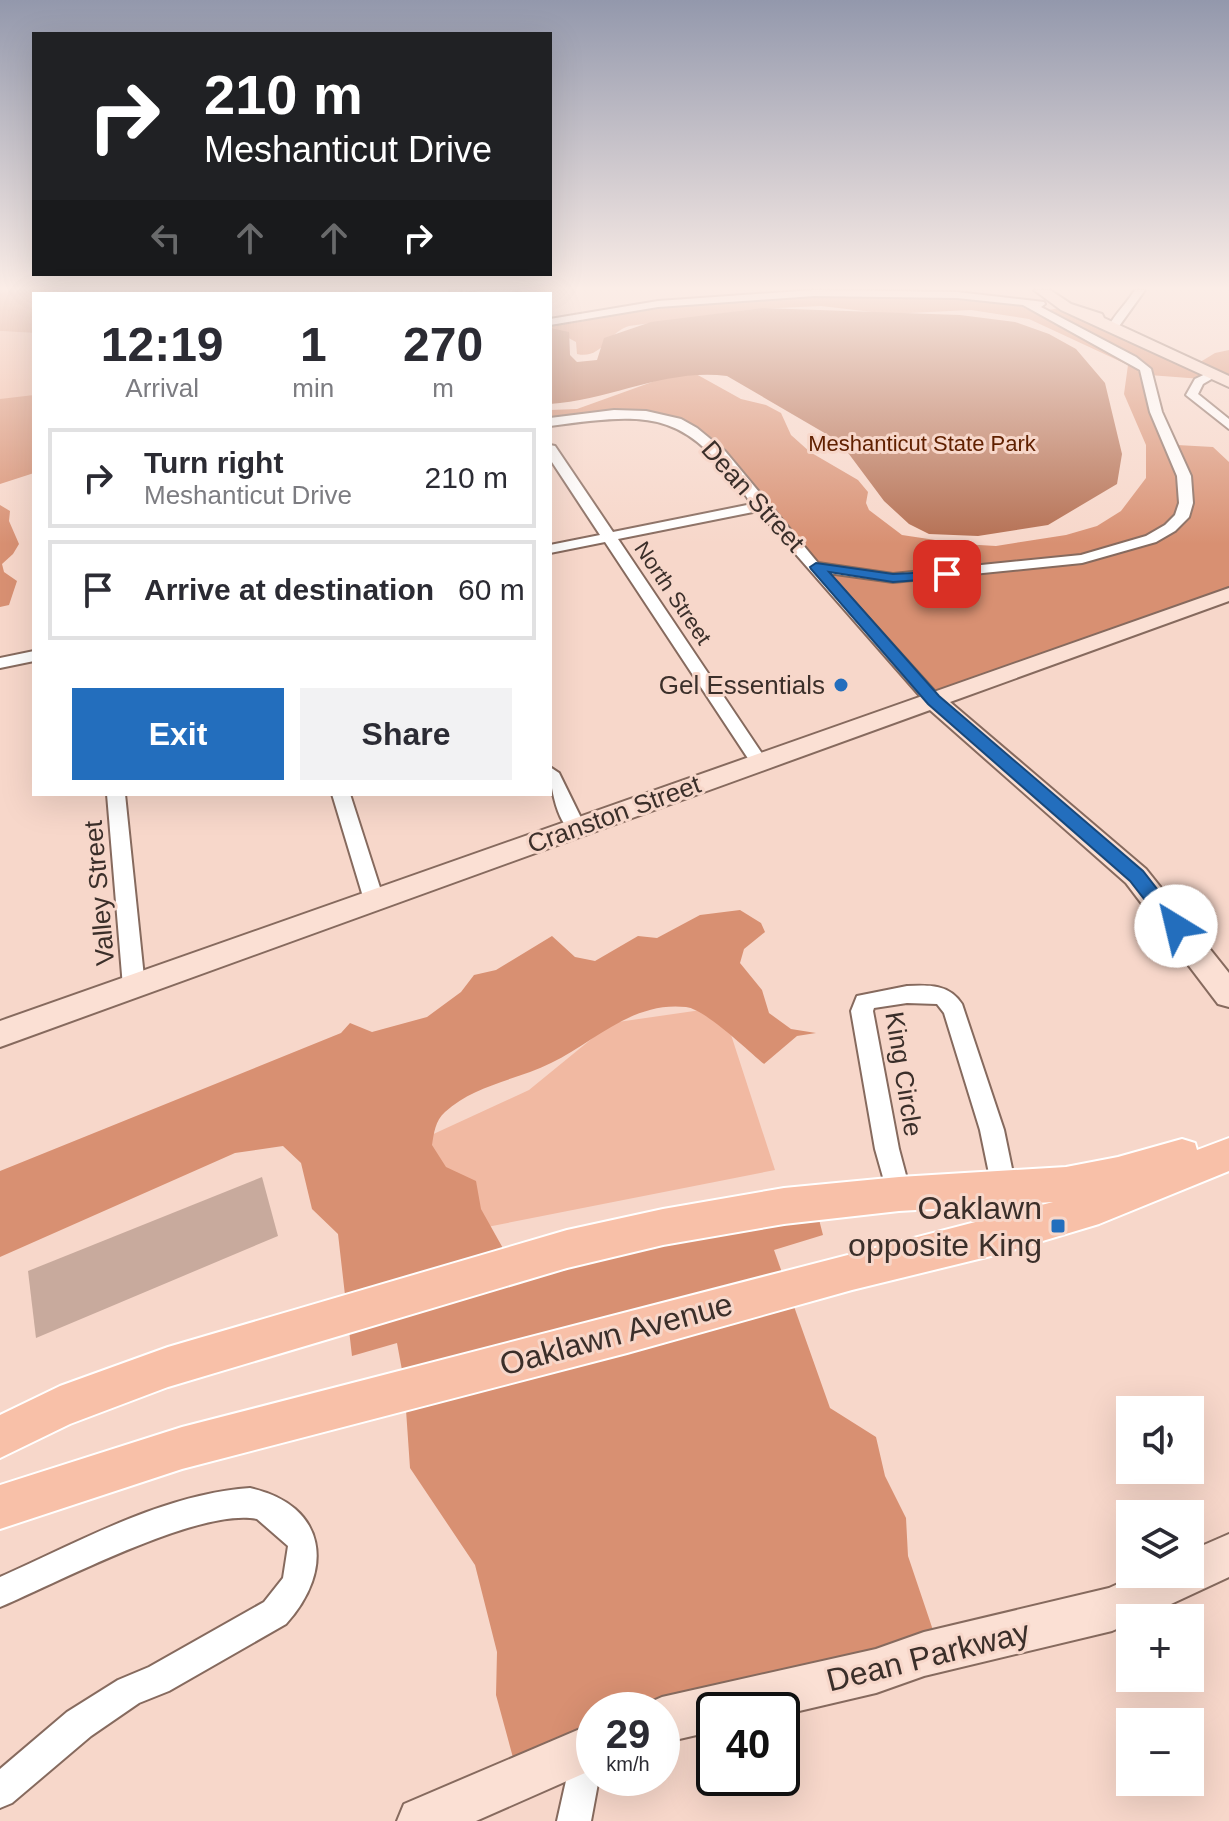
<!DOCTYPE html>
<html lang="en">
<head>
<meta charset="utf-8">
<style>
  :root { --surface:#fff; --page:#f2f2f3; --text:#2b2b33; --muted:#7c7c81; --line:#e1e1e2; --accent:#236ebd }
  body { margin:0; font-family:Helvetica,sans-serif; background:var(--page); color:var(--text); height:100vh; display:flex; flex-direction:column; font-size:30px; white-space:nowrap }
  * { box-sizing:border-box; margin:0 }
  p { font-size:26px; color:var(--muted) }
  .icon { flex:none; width:44px; height:44px; fill:none; stroke:currentColor; stroke-width:2; stroke-linecap:round; stroke-linejoin:round }
  .map { position:relative; flex:1; overflow:hidden }
  .sheet { position:absolute; left:32px; top:292px; width:520px; height:504px; display:flex; flex-direction:column; background:var(--surface); border-radius:0px; box-shadow:0 8px 32px #0002 }
  .sheet>* { flex:none }
  .banner { position:absolute; left:32px; top:32px; width:520px; height:244px; border-radius:0px; box-shadow:0 8px 32px #0002; background:#202124; color:#fff; overflow:hidden }
  .buttons { position:absolute; left:1116px; top:1396px; display:grid; gap:16px }
  .buttons a { display:grid; place-items:center; width:88px; height:88px; border-radius:0px; background:var(--surface); box-shadow:0 8px 32px #0002; font-size:40px }
  .speed { position:absolute; left:576px; top:1692px; display:flex; gap:16px; font-size:40px; font-weight:700; text-align:center }
  .speed>* { display:grid; place-content:center; width:104px; height:104px; border-radius:50%; background:var(--surface); box-shadow:0 8px 32px #0002; line-height:1 }
  .speed small { font-size:20px; font-weight:400 }
  .speed .limit { border:4px solid #111; border-radius:12px; background:#fff; color:#111 }
  .pin { position:absolute; display:grid; place-items:center; width:68px; height:68px; color:#fff; margin:-34px; border-radius:16px; box-shadow:0 4px 12px #0006 }
  .me { position:absolute; width:88px; margin:-44px; rotate:324deg; stroke-linejoin:round; filter:drop-shadow(0 0 6px #0008) }
  .turn { display:flex; align-items:center; gap:28px; height:168px; padding:0 40px; font-size:36px }
  .turn .icon { width:104px; height:104px; stroke-width:2.5 }
  .turn b { display:block; font-size:56px; line-height:68px }
  .lanes { display:flex; align-items:center; height:76px; padding:0 40px; background:#0003; justify-content:center; gap:40px; direction:ltr }
  .lanes .off { opacity:.35 }
  .eta { display:flex; justify-content:space-evenly; align-items:center; height:136px; text-align:center }
  .eta b { font-size:48px; font-weight:600; line-height:56px }
  .action { display:flex; gap:16px; margin-top:auto; padding:16px 40px }
  .action a { flex:1; height:92px; border-radius:0px; background:var(--accent); color:#fff; font-size:32px; font-weight:600; line-height:92px; text-align:center }
  .action a+a { background:var(--page); color:var(--text) }
  ul { padding:0; list-style:none }
  li { display:flex; align-items:center; gap:24px; height:100px; margin:0 16px 12px; padding:0 24px; border:4px solid var(--line); border-radius:0px }
  li div { flex:1 }
  li b { display:block; font-size:30px }
  li em { font-style:normal }
  .map>svg:first-child { display:block }
  .green { fill:#f1b9a2 }
  .forest { fill:#d89072 }
  .water { fill:#b46f52 }
  .building { fill:#c8aa9d }
  .lines { fill:none; stroke-linecap:round; stroke-linejoin:round }
  .street-casing { stroke:#866a5e; stroke-width:4 }
  .secondary-casing { stroke:#866a5e; stroke-width:4 }
  .primary-casing { stroke:#fff; stroke-width:4 }
  .street { fill:#fff; fill-rule:evenodd }
  .secondary { fill:#fbe0d4; fill-rule:evenodd }
  .primary { fill:#f8c0a8; fill-rule:evenodd }
  .route { fill:#236ebd; stroke:#17487b; stroke-width:2 }
  .poi-dot { fill:#236ebd; stroke:#f7d7ca; stroke-width:3 }
  .labels { text-anchor:middle; dominant-baseline:central; stroke-width:6; stroke-linejoin:round; paint-order:stroke }
  .far-park-label { font-size:22px; fill:#602000; stroke:#f7d7ca }
  .far-street-label { font-size:22px; fill:#3b2f2a; stroke:#f7d7ca }
  .street-label { font-size:26px; fill:#3b2f2a; stroke:#f7d7ca }
  .poi-label { font-size:26px; fill:#3b2f2a; stroke:#f7d7ca; text-anchor:end }
  .near-poi-label { font-size:32px; fill:#3b2f2a; stroke:#f7d7ca; text-anchor:end }
  .near-street-label { font-size:32px; fill:#3b2f2a; stroke:#f7d7ca }
</style>
</head>
<body>
<div class="map">
<svg width="1229" height="1821" viewBox="0 0 1229 1821">
  <rect width="100%" height="100%" fill="#f7d7ca"/>
  <path class="green" d="M0,331L34,333V395L0,405Z
    M722,1007L775,1170L391,1246L364,1166L529,1090L611,1023Z"/>
  <path class="forest" d="M0,290H354L362,294H34V333L0,331Z
    M822,293L942,294L1013,303L1034,312L1067,307L1197,364L1215,353L1229,350V381L1214,374L1202,379L1149,375L1156,408L1177,445L1213,447L1229,462V595L940,698L691,428L643,414L550,422V410L577,409L666,377L696,374L741,399L766,405L781,413L791,435L810,452L858,480L868,492L866,503L869,510L902,535L962,544L996,546L1066,535L1097,526L1121,511L1146,478V445L1124,394L1128,365L1029,319L971,310L889,314L821,306L755,309L629,326C608,332 602,360 577,354L576,342L550,328V322L658,304Z
    M34,395V473L0,484V399Z
    M0,505L10,511L9,521L19,544L13,554L2,564L4,572L17,581L9,605L0,607Z
    M740,910L761,923L765,932L744,949L740,963L762,990L769,1013L791,1029L816,1033L797,1036L764,1064C747,1050 705,1009 686,1007C632,1001 595,1042 551,1063C517,1080 474,1085 445,1112C435,1121 434,1133 432,1145L446,1167L476,1181L481,1209L509,1259L816,1208L823,1235L774,1250L830,1408L876,1437L885,1476L906,1518L908,1556L939,1648L662,1710H594V1745L518,1776L496,1695L497,1652L475,1565L410,1468L404,1381L397,1343L352,1356L338,1234L312,1209L301,1163L283,1146L235,1153L0,1257V1171L341,1033L350,1023L372,1032L427,1017L461,992L474,975L496,970L552,936L575,957L595,961L638,936L657,938L700,915Z"/>
  <path class="water" d="M762,308L960,315L1015,322L1049,334L1076,349L1105,383L1122,454L1117,484L1048,525L978,536L929,534L909,524L884,501L840,442L727,376C667,368 610,400 550,404V328L569,332L570,355L577,362L597,360L604,338L651,322Z"/>
  <path class="building" d="M262,1177L278,1236L36,1338L28,1271Z"/>
  <g class="lines">
    <defs>
      <path id="street" d="M450,290H460L461,294H451Z
        M484,290H518L504,294H465Z
        M814,290L957,292L1044,302L1045,304L1041,307L1136,357L1151,369L1162,412L1191,476L1193,503L1189,517L1175,531L1156,542L1082,563L893,582L828,573L939,696L941,700L933,705L927,704L758,511L618,539L765,758L768,762L759,768L753,766L605,542L550,553V545L600,535L550,459V445L555,446L613,532L752,504C685,412 659,411 550,426V418L614,410L646,411L681,419L697,428L725,451L818,563L893,574L1081,555L1146,536L1165,525L1175,515L1179,503L1177,476L1150,412L1140,370L1023,305L957,298L814,296L658,307L550,325V319L658,301Z
        M1135,290H1145L1117,329H1109L1108,327C1116,313 1126,304 1135,290Z
        M1214,370L1220,374L1203,384L1198,394L1229,419V429L1186,395L1195,379Z
        M34,651V661L0,668V658Z
        M550,767L559,773L586,828L584,833L577,835C557,828 550,785 550,767Z
        M107,794H125L145,987L141,993L134,996L127,993L123,987Z
        M332,794H350L384,900L381,905H367L364,900Z
        M907,986C929,985 949,984 962,1004L1004,1130L1016,1188L1013,1196L1004,1199L995,1196L992,1188L980,1130L944,1013L937,1004L907,1003L874,1008L873,1011L899,1149L911,1194L908,1202L899,1206L890,1202L875,1149L851,1011L857,996Z
        M250,1488C327,1505 335,1570 286,1624L169,1691L139,1703L91,1736L12,1803L0,1808V1769L67,1712L118,1680L149,1667L264,1602L283,1578L288,1546L257,1519C200,1507 57,1583 0,1607V1577C79,1542 163,1494 250,1488Z
        M588,1732L594,1734V1778H599L591,1821H557L576,1736Z"/>
      <path id="secondary" d="M1034,290H1050L1071,304L1102,314L1104,318L1229,376V387L1061,310Z
        M1229,588V601L950,702L1146,869L1229,973V1007L1218,1004L1126,883L930,710L0,1047V1021Z
        M1229,1534V1577L1141,1618H1130V1623L1112,1631L924,1676L876,1693L782,1715V1710H714V1731L662,1743V1710H643L646,1704L662,1697L876,1649L924,1632L1109,1588L1140,1574H1190V1551Z
        M594,1723V1769L476,1821H397L404,1804Z"/>
      <path id="primary" d="M1229,1138V1171L1099,1224L999,1254L852,1290L627,1353L182,1469L0,1529V1485L182,1427L1053,1202L899,1211L784,1224L663,1245L567,1268L168,1387L70,1424L0,1458V1415L60,1386L168,1347L567,1230L663,1209L784,1188L899,1177L1066,1167L1118,1157L1182,1139L1195,1143L1197,1150Z"/>
    </defs>
    <use href="#street" class="street-casing"/>
    <use href="#secondary" class="secondary-casing"/>
    <use href="#primary" class="primary-casing"/>
    <use href="#street" class="street"/>
    <use href="#secondary" class="secondary"/>
    <use href="#primary" class="primary"/>
  </g>
  <linearGradient id="sky" x2="0" y2="1"><stop stop-color="#9398ac"/><stop offset="0.53" stop-color="#fbede7"/><stop offset="1" stop-color="#fbede7" stop-opacity="0"/></linearGradient>
  <rect width="1229" height="544" fill="url(#sky)"/>
  <path class="route" d="M816,563L893,574L952,571L954,574L947,578L893,582L829,572L939,696L1143,871L1182,921L1185,926L1182,931H1169L1130,881L928,704L811,569L810,567Z"/>
  <g class="poi-dot">
    <circle cx="841" cy="685" r="8"/>
    <rect x="1050" y="1218" width="16" height="16" rx="4"/>
  </g>
  <g class="labels">
    <g class="far-park-label">
      <text x="922" y="443">Meshanticut State Park</text>
    </g>
    <g class="far-street-label">
      <text transform="translate(673 593) rotate(56)">North Street</text>
    </g>
    <g class="street-label">
      <text transform="translate(753 496) rotate(48)">Dean Street</text>
      <text transform="translate(614 814) rotate(-20)">Cranston Street</text>
      <text transform="translate(99 893) rotate(-95)">Valley Street</text>
      <text transform="translate(904 1074) rotate(81)">King Circle</text>
    </g>
    <g class="poi-label">
      <text x="825" y="685">Gel Essentials</text>
    </g>
    <g class="near-poi-label">
      <text x="1042" y="1208">Oaklawn<tspan x="1042" dy="37">opposite King</tspan></text>
    </g>
    <g class="near-street-label">
      <text transform="translate(616 1334) rotate(-15)">Oaklawn Avenue</text>
      <text transform="translate(928 1656) rotate(-14)">Dean Parkway</text>
    </g>
  </g>
</svg>
<div class="buttons">
<a><svg class="icon" aria-label="sound" viewBox="0 0 24 24"><path d="M4 9h4l5-4v14l-5-4H4zM17 9q2 3 0 6"/></svg></a>
<a><svg class="icon" aria-label="layers" viewBox="0 0 24 24"><path d="M12 4l9 5-9 5-9-5zM3 14l9 5 9-5"/></svg></a>
<a>+</a>
<a>−</a>
</div>
<div class="speed"><div>29<small>km/h</small></div><div class="limit">40</div></div>
<div class="pin" style="left:947px;top:574px;background:#d93025"><svg class="icon" aria-label="arrive" viewBox="0 0 24 24"><path d="M6 21V4h12l-3 4 3 4H6"/></svg></div>
<svg class="me" style="left:1176px;top:926px" viewBox="-20 -20 40 40"><circle r="19" fill="#fff"/><path d="M0-13L10 11 0 6-10 11z" fill="#236ebd"/></svg>
<div class="banner">
<div class="turn"><svg class="icon" aria-label="right" viewBox="0 0 24 24"><path d="M7 20v-9h11M14 6l5 5-5 5"/></svg><div><b>210 m</b>Meshanticut Drive</div></div>
<div class="lanes"><svg class="icon off" aria-label="left" viewBox="0 0 24 24"><path d="M17 20v-9H6M10 6l-5 5 5 5"/></svg><svg class="icon off" aria-label="ahead" viewBox="0 0 24 24"><path d="M12 20V5M6 11l6-6 6 6"/></svg><svg class="icon off" aria-label="ahead" viewBox="0 0 24 24"><path d="M12 20V5M6 11l6-6 6 6"/></svg><svg class="icon" aria-label="right" viewBox="0 0 24 24"><path d="M7 20v-9h11M14 6l5 5-5 5"/></svg></div>
</div>
<section class="sheet">
<div class="eta">
<div><b>12:19</b><p>Arrival</p></div>
<div><b>1</b><p>min</p></div>
<div><b>270</b><p>m</p></div>
</div>
<ul>
<li><svg class="icon" aria-label="right" viewBox="0 0 24 24"><path d="M7 20v-9h11M14 6l5 5-5 5"/></svg><div><b>Turn right</b><p>Meshanticut Drive</p></div><em>210 m</em></li>
<li><svg class="icon" aria-label="arrive" viewBox="0 0 24 24"><path d="M6 21V4h12l-3 4 3 4H6"/></svg><div><b>Arrive at destination</b></div><em>60 m</em></li>
</ul>
<div class="action"><a>Exit</a><a>Share</a></div>
</section>
</div>
</body>
</html>
